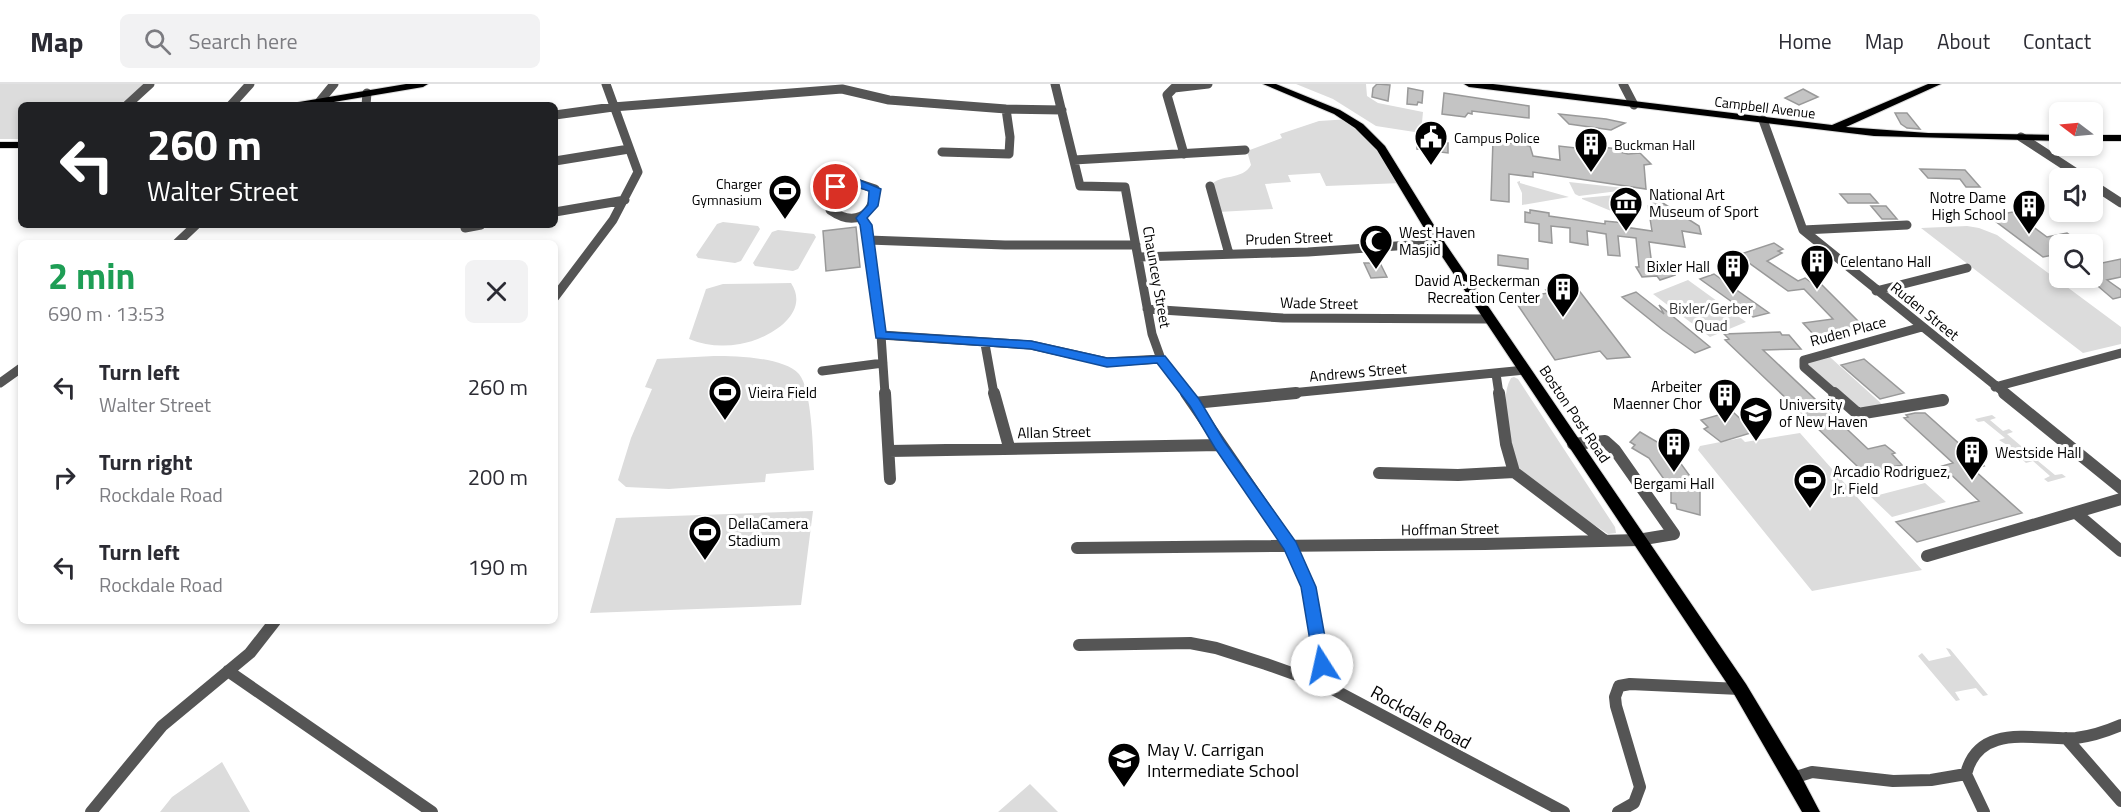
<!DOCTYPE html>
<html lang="en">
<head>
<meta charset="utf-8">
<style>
  :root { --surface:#fff; --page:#f2f2f3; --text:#2b2b33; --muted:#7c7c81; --line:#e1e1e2 }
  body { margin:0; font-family:"Titillium Web",sans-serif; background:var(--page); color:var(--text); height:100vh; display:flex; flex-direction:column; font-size:22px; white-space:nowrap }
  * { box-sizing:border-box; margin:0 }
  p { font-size:20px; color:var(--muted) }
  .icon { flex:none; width:33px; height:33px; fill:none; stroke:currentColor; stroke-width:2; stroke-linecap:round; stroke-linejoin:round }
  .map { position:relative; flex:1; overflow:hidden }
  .side { position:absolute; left:18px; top:156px; width:540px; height:384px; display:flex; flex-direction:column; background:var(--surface); border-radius:9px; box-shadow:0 3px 9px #0003 }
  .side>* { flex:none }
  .top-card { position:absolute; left:18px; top:18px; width:540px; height:126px; border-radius:9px; box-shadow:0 3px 9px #0003; background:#202124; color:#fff; overflow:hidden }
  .needle { width:39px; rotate:286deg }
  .fabs { position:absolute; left:2049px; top:18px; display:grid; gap:12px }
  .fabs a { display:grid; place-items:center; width:54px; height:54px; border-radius:9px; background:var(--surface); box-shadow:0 3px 9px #0003; font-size:30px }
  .pin { position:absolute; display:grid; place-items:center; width:51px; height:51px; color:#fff; margin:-26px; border:3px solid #fff; border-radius:50%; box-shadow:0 2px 6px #0007 }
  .me { position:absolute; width:66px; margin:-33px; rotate:350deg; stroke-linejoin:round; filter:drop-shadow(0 0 4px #0008) }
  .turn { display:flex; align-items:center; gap:21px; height:126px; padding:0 30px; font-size:27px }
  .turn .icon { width:78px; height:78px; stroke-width:2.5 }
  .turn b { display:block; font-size:42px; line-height:51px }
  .round { display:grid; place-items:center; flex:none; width:63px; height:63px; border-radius:9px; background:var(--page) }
  .summary { display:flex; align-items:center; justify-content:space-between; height:102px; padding:0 30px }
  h1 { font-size:36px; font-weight:700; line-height:45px; color:#1e9e55 }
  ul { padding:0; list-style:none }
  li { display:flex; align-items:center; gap:18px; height:90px; padding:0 30px }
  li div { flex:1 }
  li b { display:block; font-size:22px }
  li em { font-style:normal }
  header { display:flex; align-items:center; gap:36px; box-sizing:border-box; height:84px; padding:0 30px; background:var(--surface); border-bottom:2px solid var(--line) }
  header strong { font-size:28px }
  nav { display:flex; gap:33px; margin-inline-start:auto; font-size:21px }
  .search { width:420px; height:54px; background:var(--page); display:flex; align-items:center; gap:15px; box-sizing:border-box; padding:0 21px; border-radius:9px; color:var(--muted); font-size:22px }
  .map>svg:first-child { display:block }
  .green { fill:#dcdcdc }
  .building { fill:#c4c4c4; stroke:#999; stroke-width:1.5 }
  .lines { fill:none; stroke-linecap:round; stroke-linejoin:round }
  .major-casing { stroke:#dbdbdb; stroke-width:2 }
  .minor-far1 { stroke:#555; stroke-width:9 }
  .minor { stroke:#555; stroke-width:12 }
  .major { fill:#000; fill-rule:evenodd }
  .route { fill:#1a73e8; stroke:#114b97; stroke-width:1.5 }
  .labels { text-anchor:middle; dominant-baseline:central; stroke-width:6; stroke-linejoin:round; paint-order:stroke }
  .far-street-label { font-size:14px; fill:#000; stroke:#fff }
  .far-poi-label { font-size:14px; fill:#000; stroke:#fff; text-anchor:start }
  .poi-label { font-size:15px; fill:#000; stroke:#fff; text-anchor:start }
  .street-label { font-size:15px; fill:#000; stroke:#fff }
  .park-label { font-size:15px; fill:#333; stroke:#fff }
  .near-street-label { font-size:18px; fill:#000; stroke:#fff }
  .near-poi-label { font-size:18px; fill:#000; stroke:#fff; text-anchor:start }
</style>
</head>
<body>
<header>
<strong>Map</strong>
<div class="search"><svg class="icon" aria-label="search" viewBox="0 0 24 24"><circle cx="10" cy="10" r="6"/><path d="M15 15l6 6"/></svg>Search here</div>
<nav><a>Home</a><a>Map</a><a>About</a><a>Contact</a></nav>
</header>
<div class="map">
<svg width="2121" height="728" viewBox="0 0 2121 728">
  <rect width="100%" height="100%" fill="#fff"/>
  <path class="green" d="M0,0H146L124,21H21V55H0Z
    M1296,0H1366L1367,12L1378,19L1423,28L1421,49L1376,42L1333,15Z
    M1350,35L1359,42L1402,99L1326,102L1320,89L1288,91L1291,98L1265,100L1273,125L1218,128L1210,102C1221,89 1242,97 1251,81L1247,67L1282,54L1280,50L1319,37Z
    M1520,97V99L1569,113L1522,121V109L1517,98Z
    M1569,98L1624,104L1626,106L1579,112L1575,110Z
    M1626,110L1628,134L1582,115V114Z
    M723,138L758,142L760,145L741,177L735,179L698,174L696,171L717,140Z
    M1967,142L1979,144L1997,151L2121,243V260L2083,269L1921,144Z
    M778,146L814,150L816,153L798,185L793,187L755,182L753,179L772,148Z
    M1688,196L1746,238L1710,253L1653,210Z
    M791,199C812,231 766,256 740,260C723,263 706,262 689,255L706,205L723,200Z
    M714,272C736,272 783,273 799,290C812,306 813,365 814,386L766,390L765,398L669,405L626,403L618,396L631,354L652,305L645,303L657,275Z
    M1829,272L1831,274L1884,322L1863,328L1809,282V278Z
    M1514,293L1518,295L1615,443L1616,449L1608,450C1589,437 1528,402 1519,384C1512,371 1511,354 1508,339C1506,324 1503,308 1511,294Z
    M1992,331L1996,334L1990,336L2003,347L2009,345L2013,348L2007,350L2034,373L2041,372L2044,374L2038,377L2055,391L2062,390L2066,393L2048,398L2044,395L2050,392L2033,377L2026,379L2007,361L1999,356L2005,354L1984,337L1978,338L1975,335Z
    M1800,349L1922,486L1812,507L1698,366L1700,362L1741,354L1745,358Z
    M1925,399L1946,418L1892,433L1871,413Z
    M813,427L801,521L590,529L616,434Z
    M1946,564L1950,565L1988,611L1983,612L1976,604L1955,608L1960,616L1956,617L1918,572L1922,569L1929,577L1951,572Z
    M222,678L250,728H160L172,713Z
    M1030,700L1058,728H998Z"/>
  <path class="building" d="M1377,0L1390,1L1388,17L1372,13L1373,4Z
    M1408,4L1423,7L1422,19L1418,18L1417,21L1407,20Z
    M1803,5L1818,13L1799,21L1785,14Z
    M1444,9L1529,22V34L1472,27V30L1468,29L1465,33L1442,30Z
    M1895,29H1907L1920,45L1907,44L1901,40Z
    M1559,30L1606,35L1625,39L1611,46L1569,40Z
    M1417,55L1448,59V69L1417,65Z
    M1493,56L1530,62L1533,72L1560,76L1559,62L1594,66V63H1600L1619,65V68L1628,70L1640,69L1651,80L1644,81L1646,105L1533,88V93L1509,90V118L1491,116Z
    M1920,85L1965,86L1980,103H1966L1960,95L1928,94Z
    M1840,110H1870L1878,119H1848Z
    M1658,116L1699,142L1701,150L1682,147L1685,163L1649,158L1652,182H1670L1675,191L1660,196L1657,192L1642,193L1636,183H1639L1636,154L1618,152L1620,172L1608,171L1606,150L1587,147L1588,161L1570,158V144L1551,142L1552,159L1539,157V140L1525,138V128L1530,129V126L1549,129V132L1605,140V137L1625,139V143L1652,147L1648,122Z
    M1871,122H1886L1897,135H1882Z
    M2013,128L2047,153L2067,149L2082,160H2060V175L2053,171L2043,173L1991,134H1993L1991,132Z
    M856,143L860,183L826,187L823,147Z
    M1774,159L1783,165L1778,167L1782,169L1767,177L1798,197L1805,194L1812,199L1819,198L1866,245L1814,251L1803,239L1833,235L1804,205L1788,207L1738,171Z
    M1498,171L1528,175V185L1498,181Z
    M2121,175V193L2107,196L2121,206V213L2113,215L2092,197V181Z
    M1364,179H1380L1387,193L1371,194Z
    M1714,190L1769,229L1753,233L1700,195Z
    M1571,196L1620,260L1630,273L1607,275L1600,267L1555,276L1513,214L1549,209L1546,206L1555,204L1550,198Z
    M1636,208L1664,230L1659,221L1710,263L1695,269L1663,246L1622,213Z
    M1780,248L1782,251H1789L1801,265L1763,266L1868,365L1885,361L1895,369L1892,370L1902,381L1866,388L1858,383L1725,256L1729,255L1724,250Z
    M1864,275L1904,309L1880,315L1841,281Z
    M1732,327L1754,348L1721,358L1704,345L1708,343L1701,336Z
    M1915,329H1925L1984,382L1973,385L2022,429L1917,458L1896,438L1979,417L1942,382L1953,379L1904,334L1908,333L1906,331Z
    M1640,348L1671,366L1700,406V431L1677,425L1676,420L1671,419V405L1649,374L1632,364L1635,361L1630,358Z"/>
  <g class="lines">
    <defs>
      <path id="major" d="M406,0H428L423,3L316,21H294L299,18Z
        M1263,0H1276L1340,26L1363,40L1385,62L1445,159L1746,600L1799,688L1820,728H1802L1734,610L1433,159L1377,66L1355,44L1334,30Z
        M1464,0H1493L1832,41L1928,0H1941L1846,43L1928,49L2060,51V57L1874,52L1469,3Z
        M2092,51H2121V57H2092Z
        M0,58H21V64H0Z"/>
    </defs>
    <use href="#major" class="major-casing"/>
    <path class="minor-far1" d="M1055,0L1080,102L1125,103L1152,250L1161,275L1188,310
      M1623,0L1634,21
      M320,17L334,0
      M127,21L150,0
      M231,21L250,0
      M366,21L367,9
      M555,31L613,23L842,5L889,16L1006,25L1062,26
      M1763,36L1803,146L2006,310
      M2021,53L2084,94
      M942,68L1009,70L1010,53L1006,25
      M1184,70L1167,11L1174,4L1208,0
      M1074,76L1245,66
      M555,77L629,65
      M842,99H857L875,105C873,134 853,142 830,126L831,111Z
      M2092,100L2121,119
      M1210,102L1229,170
      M555,128L625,116
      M861,134L866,141L881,251L885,310
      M465,144L481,141
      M1803,146L1907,141
      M868,156L1005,161H1136
      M177,159L196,141
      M1139,173L1308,168L1440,159
      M1876,207L1967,184
      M555,213L613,136L638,88L606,0
      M1147,225L1283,234L1490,235
      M881,251L1031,261L1107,278L1161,275
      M985,260L994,310
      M822,287L883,279
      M1496,290L1499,310
      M0,299L21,284
      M1995,303L2121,269
      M1281,310L1525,286
      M1835,310L1804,283V276L1922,243"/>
    <path class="minor" d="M885,309L890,395
      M994,309L1009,363
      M1186,309L1291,462L1309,503L1325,601
      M1499,309L1506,360L1514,388L1604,456
      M1834,309L1858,330L1943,316
      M2004,309L2121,404
      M1194,319L1296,309
      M889,367L1220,361
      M1379,389L1458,391L1514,388
      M2076,429L2121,467
      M1077,464L1485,460L1638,456L1674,450L1615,366L1605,357L1573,360
      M1927,472L2121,415
      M1079,561L1190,559L1216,564L1266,580L1325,601L1564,728
      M228,587L432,728
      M2066,654L2121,717
      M1966,690L1984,728
      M1793,694L1812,688L1893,697L1931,696L1966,690C1979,637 2037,657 2076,654C2092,652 2107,647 2121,641
      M91,728L162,642L250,569L275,537
      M1618,728L1634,719L1640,703L1616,622L1615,613L1619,602L1630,600L1740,605"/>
    <use href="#major" class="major"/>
  </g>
  <path class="route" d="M857,95L881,105L878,122L867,134L872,141L886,248L1031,257L1107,274L1165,272L1199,315L1224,357L1296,458L1316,503L1330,581L1328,586L1322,588L1316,586L1314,581L1301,503L1284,465L1215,364L1190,322L1157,279L1107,283L1031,265L876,254L860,141L856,134L868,121L869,107C856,102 849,102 836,106L830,103L838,97Z"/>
  <defs>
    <symbol id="civic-pin" viewBox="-11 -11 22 30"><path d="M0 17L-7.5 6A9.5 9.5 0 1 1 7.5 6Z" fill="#000" stroke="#fff"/><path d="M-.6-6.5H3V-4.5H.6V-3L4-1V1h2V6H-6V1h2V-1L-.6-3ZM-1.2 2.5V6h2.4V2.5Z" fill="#fff"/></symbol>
    <symbol id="building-pin" viewBox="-11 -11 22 30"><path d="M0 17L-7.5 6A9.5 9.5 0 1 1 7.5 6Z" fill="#000" stroke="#fff"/><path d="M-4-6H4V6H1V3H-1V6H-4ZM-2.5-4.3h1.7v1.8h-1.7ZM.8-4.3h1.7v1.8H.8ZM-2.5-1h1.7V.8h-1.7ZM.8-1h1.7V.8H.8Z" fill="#fff"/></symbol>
    <symbol id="stadium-pin" viewBox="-11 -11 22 30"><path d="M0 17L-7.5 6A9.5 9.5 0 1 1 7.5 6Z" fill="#000" stroke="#fff"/><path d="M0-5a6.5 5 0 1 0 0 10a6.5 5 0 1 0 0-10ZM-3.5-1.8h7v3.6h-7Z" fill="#fff"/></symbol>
    <symbol id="museum-pin" viewBox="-11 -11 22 30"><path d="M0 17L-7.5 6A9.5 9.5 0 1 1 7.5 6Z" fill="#000" stroke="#fff"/><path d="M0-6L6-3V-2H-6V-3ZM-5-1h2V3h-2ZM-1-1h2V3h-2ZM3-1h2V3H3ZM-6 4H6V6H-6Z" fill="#fff"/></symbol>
    <symbol id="mosque-pin" viewBox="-11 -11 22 30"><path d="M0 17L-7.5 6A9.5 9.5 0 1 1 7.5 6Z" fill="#000" stroke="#fff"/><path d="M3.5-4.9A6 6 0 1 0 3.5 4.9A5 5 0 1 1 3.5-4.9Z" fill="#fff"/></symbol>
    <symbol id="university-pin" viewBox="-11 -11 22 30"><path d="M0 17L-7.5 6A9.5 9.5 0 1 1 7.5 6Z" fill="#000" stroke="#fff"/><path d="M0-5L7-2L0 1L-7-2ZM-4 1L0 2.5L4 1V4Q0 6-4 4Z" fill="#fff"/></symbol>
    <symbol id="school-pin" viewBox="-11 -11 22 30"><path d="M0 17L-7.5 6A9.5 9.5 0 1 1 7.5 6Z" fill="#000" stroke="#fff"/><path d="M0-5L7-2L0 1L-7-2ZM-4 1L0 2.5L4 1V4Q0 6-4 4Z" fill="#fff"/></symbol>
  </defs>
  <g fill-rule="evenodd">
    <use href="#civic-pin" x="1412" y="34" width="38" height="52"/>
    <use href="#building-pin" x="1572" y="41" width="38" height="52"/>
    <use href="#stadium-pin" x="766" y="88" width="38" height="52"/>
    <use href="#museum-pin" x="1607" y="100" width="38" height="52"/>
    <use href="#building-pin" x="2010" y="103" width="38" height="52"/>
    <use href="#mosque-pin" x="1357" y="138" width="38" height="52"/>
    <use href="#building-pin" x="1798" y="158" width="38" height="52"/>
    <use href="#building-pin" x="1714" y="163" width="38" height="52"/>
    <use href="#building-pin" x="1544" y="186" width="38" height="52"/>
    <use href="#stadium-pin" x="706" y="289" width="38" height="52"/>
    <use href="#building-pin" x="1706" y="292" width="38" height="52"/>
    <use href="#university-pin" x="1737" y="310" width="38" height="52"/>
    <use href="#building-pin" x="1655" y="341" width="38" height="52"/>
    <use href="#building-pin" x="1953" y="349" width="38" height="52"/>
    <use href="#stadium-pin" x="1791" y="377" width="38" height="52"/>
    <use href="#stadium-pin" x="686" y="429" width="38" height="52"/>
    <use href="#school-pin" x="1105" y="656" width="38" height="52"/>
  </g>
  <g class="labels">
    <g class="far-street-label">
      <text transform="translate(1765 23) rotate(7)">Campbell Avenue</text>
    </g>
    <g class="far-poi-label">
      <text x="1454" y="53">Campus Police</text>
      <text x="1614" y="60">Buckman Hall</text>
      <text x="762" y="99" text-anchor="end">Charger<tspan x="762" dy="16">Gymnasium</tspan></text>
    </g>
    <g class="poi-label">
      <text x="1649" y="110">National Art<tspan x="1649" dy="17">Museum of Sport</tspan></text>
      <text x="2006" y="113" text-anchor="end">Notre Dame<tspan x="2006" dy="17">High School</tspan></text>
      <text x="1399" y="148">West Haven<tspan x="1399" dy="17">Masjid</tspan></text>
      <text x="1840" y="177">Celentano Hall</text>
      <text x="1710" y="182" text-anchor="end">Bixler Hall</text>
      <text x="1540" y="196" text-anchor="end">David A. Beckerman<tspan x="1540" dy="17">Recreation Center</tspan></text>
      <text x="1702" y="302" text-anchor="end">Arbeiter<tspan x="1702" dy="17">Maenner Chor</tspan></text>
      <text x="748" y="308">Vieira Field</text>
      <text x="1779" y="320">University<tspan x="1779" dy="17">of New Haven</tspan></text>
      <text x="1995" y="368">Westside Hall</text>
      <text x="1833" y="387">Arcadio Rodriguez,<tspan x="1833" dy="17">Jr. Field</tspan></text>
      <text x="1674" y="399" text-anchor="middle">Bergami Hall</text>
      <text x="728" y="439">DellaCamera<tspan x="728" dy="17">Stadium</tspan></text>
    </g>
    <g class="street-label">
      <text transform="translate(1289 154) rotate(-2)">Pruden Street</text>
      <text transform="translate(1157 193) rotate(80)">Chauncey Street</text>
      <text transform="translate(1319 219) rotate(1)">Wade Street</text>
      <text transform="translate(1925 227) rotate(39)">Ruden Street</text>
      <text transform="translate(1848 247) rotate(-15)">Ruden Place</text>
      <text transform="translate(1358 288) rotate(-5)">Andrews Street</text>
      <text transform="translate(1575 330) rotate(56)">Boston Post Road</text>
      <text transform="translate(1054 348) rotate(-1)">Allan Street</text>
      <text transform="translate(1450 445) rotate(-1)">Hoffman Street</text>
    </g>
    <g class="park-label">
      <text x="1711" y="224">Bixler/Gerber<tspan x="1711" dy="17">Quad</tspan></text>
    </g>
    <g class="near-street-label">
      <text transform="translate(1421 633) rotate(29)">Rockdale Road</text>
    </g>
    <g class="near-poi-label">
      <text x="1147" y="665">May V. Carrigan<tspan x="1147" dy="21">Intermediate School</tspan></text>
    </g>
  </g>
</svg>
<div class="fabs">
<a><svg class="needle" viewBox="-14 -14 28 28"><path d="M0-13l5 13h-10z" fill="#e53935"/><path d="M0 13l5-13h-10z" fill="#7c7c81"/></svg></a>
<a><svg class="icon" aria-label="sound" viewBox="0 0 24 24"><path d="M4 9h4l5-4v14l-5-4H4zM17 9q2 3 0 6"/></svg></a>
<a><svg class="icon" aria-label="search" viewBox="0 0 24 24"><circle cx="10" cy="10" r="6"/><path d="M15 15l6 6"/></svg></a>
</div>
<div class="pin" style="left:836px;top:103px;background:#d93025"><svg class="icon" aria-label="arrive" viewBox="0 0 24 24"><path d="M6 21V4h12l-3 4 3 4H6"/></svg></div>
<svg class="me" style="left:1322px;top:581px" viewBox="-20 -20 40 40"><circle r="19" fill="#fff"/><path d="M0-13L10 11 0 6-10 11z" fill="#1a73e8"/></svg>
<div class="top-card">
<div class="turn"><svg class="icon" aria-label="left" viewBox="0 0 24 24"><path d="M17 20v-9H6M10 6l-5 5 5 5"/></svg><div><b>260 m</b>Walter Street</div></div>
</div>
<section class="side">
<div class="summary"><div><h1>2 min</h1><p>690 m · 13:53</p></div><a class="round"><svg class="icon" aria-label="close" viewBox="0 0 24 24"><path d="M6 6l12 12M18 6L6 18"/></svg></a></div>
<ul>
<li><svg class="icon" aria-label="left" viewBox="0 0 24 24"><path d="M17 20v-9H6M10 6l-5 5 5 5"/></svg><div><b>Turn left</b><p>Walter Street</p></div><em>260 m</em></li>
<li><svg class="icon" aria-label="right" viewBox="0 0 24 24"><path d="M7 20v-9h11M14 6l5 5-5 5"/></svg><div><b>Turn right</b><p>Rockdale Road</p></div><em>200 m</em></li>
<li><svg class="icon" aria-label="left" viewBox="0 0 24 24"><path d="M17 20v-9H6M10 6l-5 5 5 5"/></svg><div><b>Turn left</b><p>Rockdale Road</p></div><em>190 m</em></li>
</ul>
</section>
</div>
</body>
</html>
